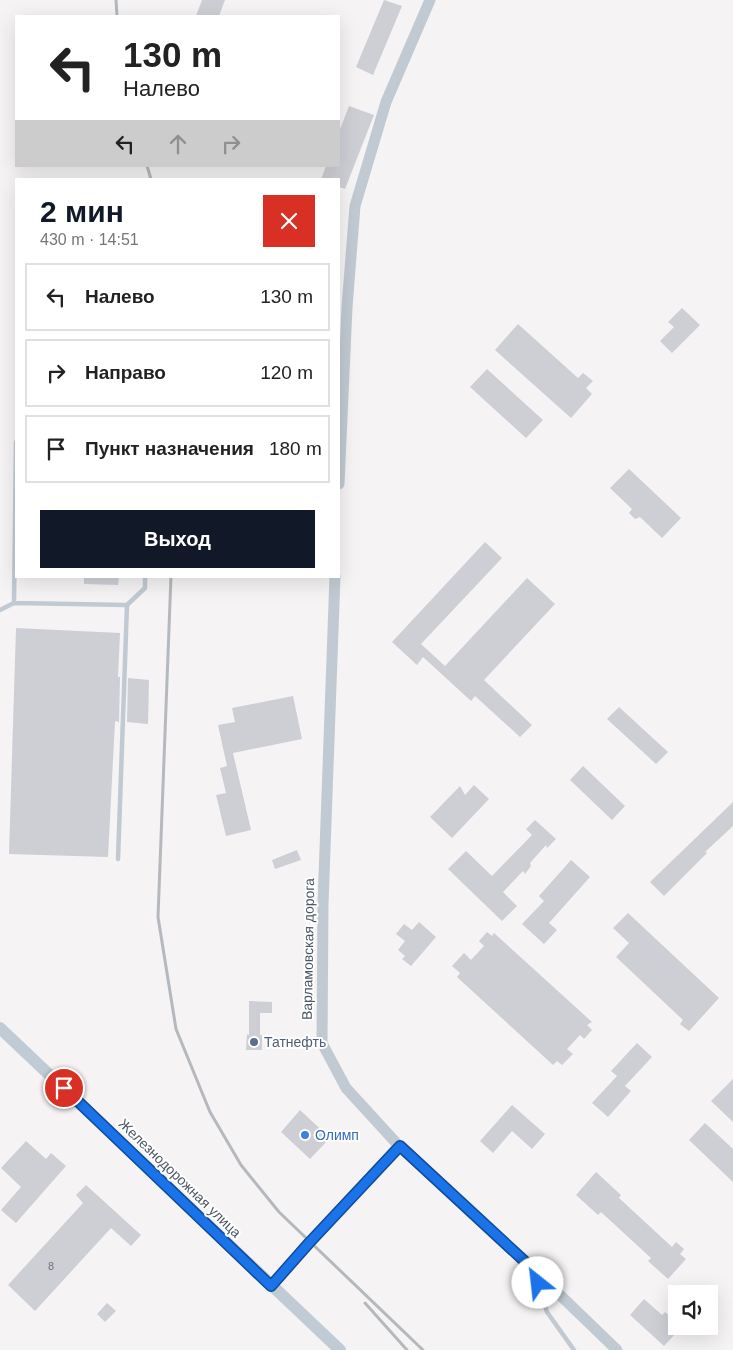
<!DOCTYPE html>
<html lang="ru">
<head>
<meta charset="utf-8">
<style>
  :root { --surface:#fff; --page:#f6f6f6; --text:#222; --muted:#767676; --line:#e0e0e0; --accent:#111827 }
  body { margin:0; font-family:Arial,sans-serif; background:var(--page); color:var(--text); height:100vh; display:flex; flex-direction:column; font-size:19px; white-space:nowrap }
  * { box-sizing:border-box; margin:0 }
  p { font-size:16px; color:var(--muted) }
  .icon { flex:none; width:28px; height:28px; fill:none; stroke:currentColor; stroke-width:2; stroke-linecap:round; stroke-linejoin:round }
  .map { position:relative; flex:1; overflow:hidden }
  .sheet { position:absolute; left:15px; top:178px; width:325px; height:400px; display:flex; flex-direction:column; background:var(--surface); border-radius:0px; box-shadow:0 5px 20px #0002 }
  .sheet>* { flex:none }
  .banner { position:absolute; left:15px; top:15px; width:325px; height:152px; border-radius:0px; box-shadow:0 5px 20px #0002; background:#fff; color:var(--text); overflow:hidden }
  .buttons { position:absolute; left:668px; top:1285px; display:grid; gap:10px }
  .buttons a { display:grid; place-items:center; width:50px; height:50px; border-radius:0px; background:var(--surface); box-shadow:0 5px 20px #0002; font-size:25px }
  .pin { position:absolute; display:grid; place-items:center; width:42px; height:42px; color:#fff; margin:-21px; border:2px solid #fff; border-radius:50%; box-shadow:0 1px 5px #0007 }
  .me { position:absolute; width:55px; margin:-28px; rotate:331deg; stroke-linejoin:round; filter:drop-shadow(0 0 4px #0008) }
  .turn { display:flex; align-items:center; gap:18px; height:105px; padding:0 25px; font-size:22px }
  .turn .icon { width:65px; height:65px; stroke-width:2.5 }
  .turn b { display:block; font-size:35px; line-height:42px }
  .lanes { display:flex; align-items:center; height:48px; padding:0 25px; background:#0003; justify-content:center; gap:25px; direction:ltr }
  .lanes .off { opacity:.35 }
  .round { display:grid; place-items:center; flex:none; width:52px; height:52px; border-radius:0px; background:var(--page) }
  .head { display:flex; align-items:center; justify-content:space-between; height:85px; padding:0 25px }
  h1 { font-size:30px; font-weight:800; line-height:38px; color:var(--accent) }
  .button { display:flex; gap:10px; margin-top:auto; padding:10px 25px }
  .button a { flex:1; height:58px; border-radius:0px; background:var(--accent); color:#fff; font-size:20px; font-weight:800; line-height:58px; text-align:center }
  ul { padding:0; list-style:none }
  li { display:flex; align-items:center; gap:15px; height:68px; margin:0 10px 8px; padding:0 15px; border:2px solid var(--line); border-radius:0px }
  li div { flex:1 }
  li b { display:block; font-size:19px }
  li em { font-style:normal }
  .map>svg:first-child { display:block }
  .building { fill:#cdcfd5 }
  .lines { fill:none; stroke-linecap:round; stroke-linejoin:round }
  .service { stroke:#c1cad2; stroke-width:4.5 }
  .tertiary { stroke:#c1cad2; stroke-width:11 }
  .secondary { stroke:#c1cbd6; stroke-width:12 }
  .rail { stroke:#b5b8bd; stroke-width:3 }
  .route-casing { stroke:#114b97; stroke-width:12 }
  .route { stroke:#1a73e8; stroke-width:9 }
  .service-dot { fill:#5c6f8a; stroke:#fff; stroke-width:2 }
  .shop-dot { fill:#3f7fe0; stroke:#fff; stroke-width:2 }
  .labels { text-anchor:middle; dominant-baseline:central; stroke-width:4; stroke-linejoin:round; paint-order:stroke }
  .number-label { font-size:11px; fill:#6b747e }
  .street-label { font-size:14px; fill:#4a5661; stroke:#fff }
  .service-label { font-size:14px; fill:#4e5e75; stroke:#fff; text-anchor:start }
  .shop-label { font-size:14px; fill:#366cbe; stroke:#fff; text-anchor:start }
</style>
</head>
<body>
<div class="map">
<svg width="733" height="1350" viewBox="0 0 733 1350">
  <rect width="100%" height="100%" fill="#f5f3f3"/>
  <path class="building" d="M202,0H225L219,16H196Z
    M384,0L402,6L373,75L356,67Z
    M349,106L374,115L345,189L339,187V179H321L326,166H339V132Z
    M682,308L700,325L672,353L660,341L674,327L668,322Z
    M518,324L578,378L583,373L593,381L586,388L592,394L571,418L495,350Z
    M487,369L543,420L526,438L470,387Z
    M629,469L681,518L662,538L640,517L635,519L629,513L632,509L610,488Z
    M485,542L502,558L421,644L445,666L527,578L555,604L484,680L532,725L520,737L475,696L471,701L423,657L417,665L392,642Z
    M84,576H119L118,585L84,584Z
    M16,628L120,633L118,677H120L119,722L115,721L108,857L9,854Z
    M128,678L149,680L148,724L127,722Z
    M293,696L302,739L233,753L251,830L226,836L216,795L226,793L220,768L227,766L218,725L235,722L232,708Z
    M619,707L668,752L656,764L607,719Z
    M583,766L625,806L612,820L570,780Z
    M474,785L489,799L452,838L430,817L460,786L465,795Z
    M733,802V826L705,852L707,853L664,896L650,882Z
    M535,820L556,839L547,848L546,845L530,863L531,866L525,874L523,871L503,892L517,906L502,921L448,869L466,851L492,876L532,835L526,829Z
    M297,850L301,860L275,869L272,860Z
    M571,860L590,877L549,923L557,930L544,944L522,924L544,901L539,896Z
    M628,913L719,998L689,1031L680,1024L683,1020L616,957L629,943L613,928Z
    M419,922L436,937L411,966L402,959L405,956L398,950L405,941L396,934L404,924L412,930Z
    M487,932L492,936L494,933L592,1022L587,1025L592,1030L584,1039L580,1035L567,1049L573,1054L562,1065L557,1061L553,1065L457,977L460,973L452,966L464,953L471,960L484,946L479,941Z
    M249,1001L272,1002V1013H260V1035H262V1050H246L247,1034L249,1035Z
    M637,1043L652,1057L625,1086L631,1091L608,1117L592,1103L617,1076L611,1071Z
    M733,1079V1122L711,1101Z
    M512,1105L545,1134L532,1149L512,1131L493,1153L480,1141Z
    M300,1110L330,1138L310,1159L281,1132Z
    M705,1123L733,1149V1182L689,1140Z
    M26,1141L46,1159L51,1153L66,1166L16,1223L1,1210L21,1187L1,1168Z
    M596,1172L621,1195L619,1198L672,1247L676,1242L684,1249L680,1254L686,1259L668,1279L648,1261L651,1258L601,1212L598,1215L576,1195Z
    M86,1185L141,1235L131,1246L111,1228L35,1311L8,1285L83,1203L76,1195Z
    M644,1299L662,1315L665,1312L671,1317L668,1320L679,1330L664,1346L630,1315Z
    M107,1303L116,1311L105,1322L97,1314Z"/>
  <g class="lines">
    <path class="service" d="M14,603L127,605
      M0,610L14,603L16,442
      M118,859L127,605L145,588V576
      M536,1277L547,1312L574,1350"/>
    <path class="tertiary" d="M339,484L347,307L355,206L386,102L430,0
      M335,576L323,904L322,1043L346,1088L399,1146L533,1269L617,1350
      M271,1286L309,1243L399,1146"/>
    <path class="secondary" d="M0,1028L340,1350"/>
    <path class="rail" d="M116,0L117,16
      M147,166L151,179
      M171,576L158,917L176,1029L210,1112L241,1165L279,1212L423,1350
      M365,1303L407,1350"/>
  </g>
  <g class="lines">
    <defs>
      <path id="route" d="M64,1088L271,1286L309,1243L400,1146L533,1269L538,1283"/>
    </defs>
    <use href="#route" class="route-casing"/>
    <use href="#route" class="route"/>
  </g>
  <circle class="service-dot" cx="254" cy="1042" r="5"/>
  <circle class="shop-dot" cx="305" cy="1135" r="5"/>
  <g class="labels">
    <g class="number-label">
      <text x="51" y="1266">8</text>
    </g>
    <g class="street-label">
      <text transform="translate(308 949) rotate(-89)">Варламовская дорога</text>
      <text transform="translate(180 1178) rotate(44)">Железнодорожная улица</text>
    </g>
    <g class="service-label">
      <text x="264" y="1042">Татнефть</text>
    </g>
    <g class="shop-label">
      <text x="315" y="1135">Олимп</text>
    </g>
  </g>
</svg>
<div class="buttons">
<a><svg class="icon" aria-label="sound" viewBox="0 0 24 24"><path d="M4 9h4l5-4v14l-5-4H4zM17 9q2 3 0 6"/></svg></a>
</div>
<div class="pin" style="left:64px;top:1088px;background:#d93025"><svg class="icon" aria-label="arrive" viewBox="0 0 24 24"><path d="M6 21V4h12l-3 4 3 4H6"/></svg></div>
<svg class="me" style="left:538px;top:1283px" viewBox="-20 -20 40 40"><circle r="19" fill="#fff"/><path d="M0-13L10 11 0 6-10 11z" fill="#1a73e8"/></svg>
<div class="banner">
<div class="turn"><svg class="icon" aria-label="left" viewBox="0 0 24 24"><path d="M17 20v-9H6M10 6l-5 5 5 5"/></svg><div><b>130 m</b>Налево</div></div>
<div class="lanes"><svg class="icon" aria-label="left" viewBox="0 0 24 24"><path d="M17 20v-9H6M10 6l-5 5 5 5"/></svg><svg class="icon off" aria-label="ahead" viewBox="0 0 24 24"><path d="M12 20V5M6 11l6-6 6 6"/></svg><svg class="icon off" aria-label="right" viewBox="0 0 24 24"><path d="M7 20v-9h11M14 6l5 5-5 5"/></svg></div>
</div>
<section class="sheet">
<div class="head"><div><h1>2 мин</h1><p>430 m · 14:51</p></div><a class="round" style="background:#d93025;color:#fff"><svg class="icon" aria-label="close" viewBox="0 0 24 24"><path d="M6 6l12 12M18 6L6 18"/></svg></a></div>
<ul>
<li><svg class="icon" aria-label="left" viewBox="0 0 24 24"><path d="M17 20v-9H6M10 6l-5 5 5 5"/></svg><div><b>Налево</b></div><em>130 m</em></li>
<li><svg class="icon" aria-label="right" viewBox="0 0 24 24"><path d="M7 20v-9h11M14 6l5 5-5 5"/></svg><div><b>Направо</b></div><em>120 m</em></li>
<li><svg class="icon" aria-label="arrive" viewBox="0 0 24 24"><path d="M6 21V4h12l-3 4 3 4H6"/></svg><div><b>Пункт назначения</b></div><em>180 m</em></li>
</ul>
<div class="button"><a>Выход</a></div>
</section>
</div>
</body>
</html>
